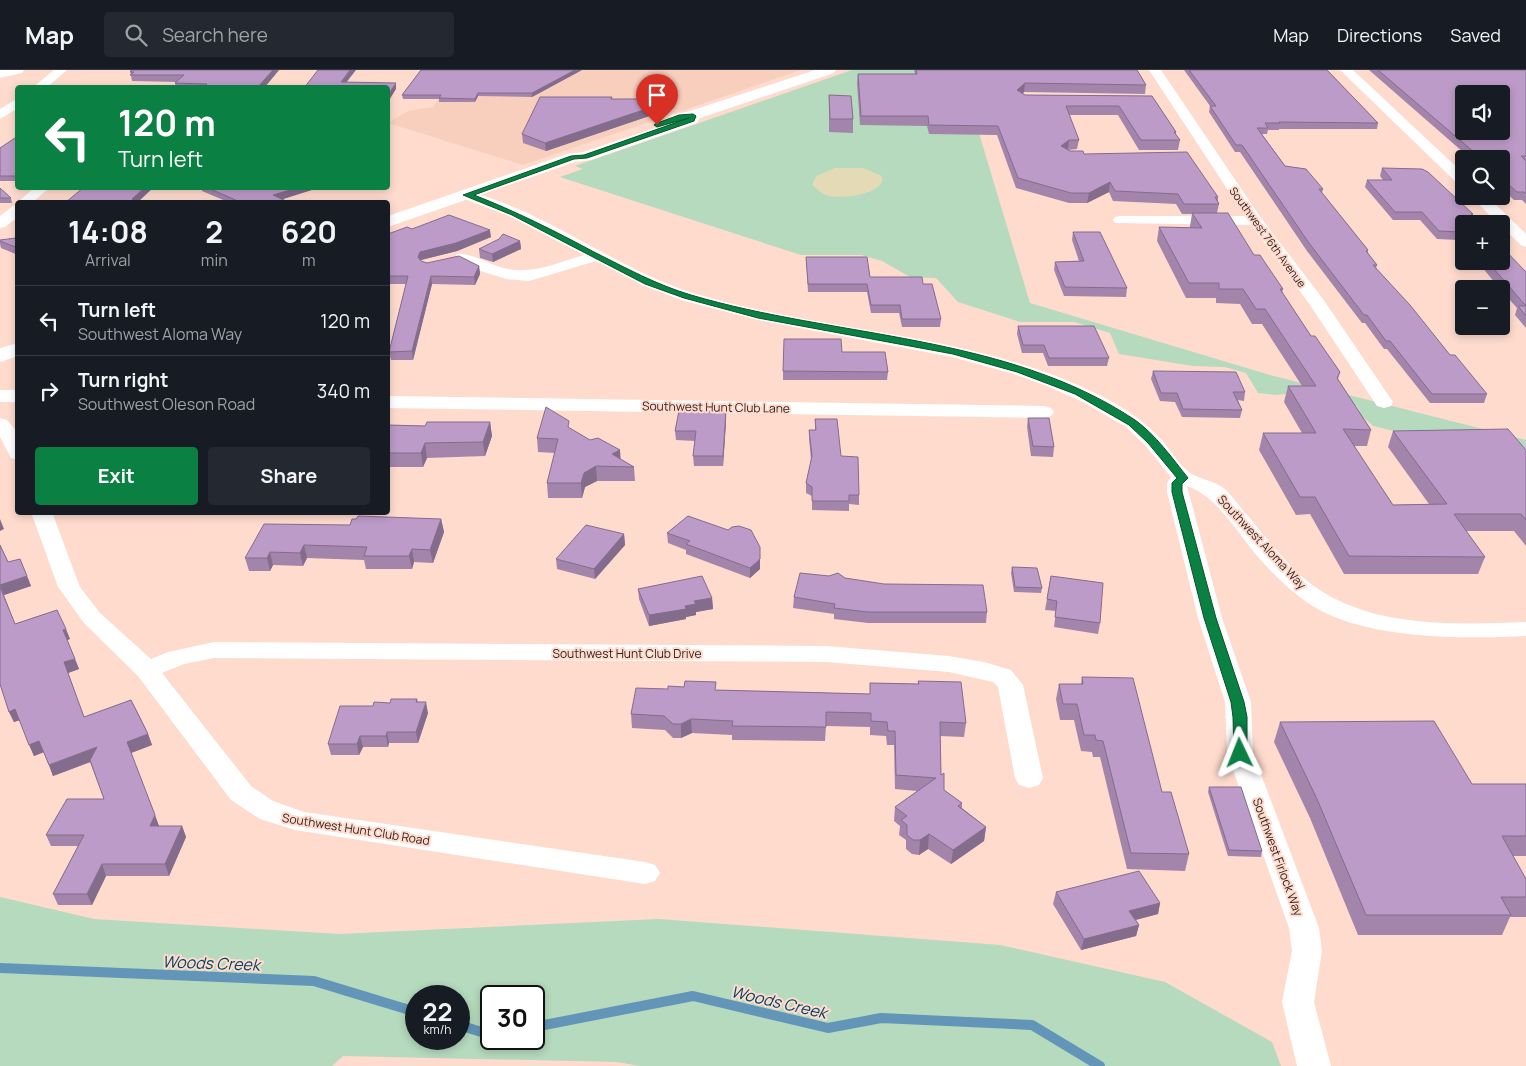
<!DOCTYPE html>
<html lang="en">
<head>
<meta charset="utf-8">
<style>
  :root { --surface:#171b24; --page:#242831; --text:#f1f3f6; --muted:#9ea1a6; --line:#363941; --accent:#0b8043 }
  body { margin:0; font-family:Manrope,sans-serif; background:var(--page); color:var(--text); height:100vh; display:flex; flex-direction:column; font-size:19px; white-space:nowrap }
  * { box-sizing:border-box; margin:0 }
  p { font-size:16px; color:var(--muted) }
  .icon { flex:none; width:28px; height:28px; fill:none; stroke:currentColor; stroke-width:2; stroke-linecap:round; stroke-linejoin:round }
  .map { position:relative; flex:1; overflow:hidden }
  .drawer { position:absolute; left:15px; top:130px; width:375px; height:315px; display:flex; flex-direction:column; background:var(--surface); border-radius:5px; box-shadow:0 2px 8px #0003 }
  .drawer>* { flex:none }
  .banner { position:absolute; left:15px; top:15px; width:375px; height:105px; border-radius:5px; box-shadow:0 2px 8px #0003; background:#0b8043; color:#fff; overflow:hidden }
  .controls { position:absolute; left:1455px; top:15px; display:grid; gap:10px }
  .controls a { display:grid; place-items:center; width:55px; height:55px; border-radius:5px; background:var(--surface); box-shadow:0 2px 8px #0003; font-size:25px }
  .speed { position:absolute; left:405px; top:915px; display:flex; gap:10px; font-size:25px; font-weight:700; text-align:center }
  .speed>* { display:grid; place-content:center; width:65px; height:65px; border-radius:50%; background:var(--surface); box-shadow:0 2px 8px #0003; line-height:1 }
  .speed small { font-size:12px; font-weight:400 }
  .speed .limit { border:2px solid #111; border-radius:8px; background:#fff; color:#111 }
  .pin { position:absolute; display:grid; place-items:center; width:42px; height:42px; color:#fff; margin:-51px -21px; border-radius:50% 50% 50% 0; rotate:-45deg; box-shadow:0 0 5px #0007 }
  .pin .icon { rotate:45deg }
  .me { position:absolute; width:55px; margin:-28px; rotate:358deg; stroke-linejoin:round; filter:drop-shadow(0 0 4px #0008) }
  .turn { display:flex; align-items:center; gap:18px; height:105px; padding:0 20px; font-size:22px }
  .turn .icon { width:65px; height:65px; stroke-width:2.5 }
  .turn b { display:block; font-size:35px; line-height:42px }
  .eta { display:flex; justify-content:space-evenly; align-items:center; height:85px; text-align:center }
  .eta b { font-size:30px; font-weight:700; line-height:35px }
  .cta { display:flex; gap:10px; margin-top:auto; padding:10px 20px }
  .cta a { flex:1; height:58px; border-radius:5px; background:var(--accent); color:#fff; font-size:20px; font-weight:700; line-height:58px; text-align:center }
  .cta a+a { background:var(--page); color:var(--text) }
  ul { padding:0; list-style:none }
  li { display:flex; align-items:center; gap:15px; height:70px; padding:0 20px; border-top:1px solid var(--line) }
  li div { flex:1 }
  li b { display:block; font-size:19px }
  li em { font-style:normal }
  header { display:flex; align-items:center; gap:30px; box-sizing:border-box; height:70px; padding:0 25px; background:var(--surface); border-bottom:1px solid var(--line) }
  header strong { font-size:24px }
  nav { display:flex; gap:28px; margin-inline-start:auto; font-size:18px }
  .search { width:350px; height:45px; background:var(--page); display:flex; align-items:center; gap:12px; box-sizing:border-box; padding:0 18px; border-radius:5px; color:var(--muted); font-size:19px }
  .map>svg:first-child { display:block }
  .built { fill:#f8cebd }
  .green { fill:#b5dabd; fill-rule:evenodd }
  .sand { fill:#e4dbb6 }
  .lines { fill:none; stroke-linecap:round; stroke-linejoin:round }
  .stream { stroke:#6295b7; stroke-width:10 }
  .minor { fill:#fff; fill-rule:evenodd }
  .secondary { fill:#fff; fill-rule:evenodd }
  .wall { fill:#a385ac }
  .shaded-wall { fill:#846c8c }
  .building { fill:#bd9bc8; stroke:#846c8c; fill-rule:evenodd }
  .route { fill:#0b8043; stroke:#07532c }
  .labels { text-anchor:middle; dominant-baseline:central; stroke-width:4; stroke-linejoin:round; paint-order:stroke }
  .far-street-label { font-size:11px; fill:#31241f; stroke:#ffdbce }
  .street-label { font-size:12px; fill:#31241f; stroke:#ffdbce }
  .near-water-label { font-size:16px; font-style:italic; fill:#004465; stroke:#ffdbce }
</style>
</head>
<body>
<header>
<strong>Map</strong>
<div class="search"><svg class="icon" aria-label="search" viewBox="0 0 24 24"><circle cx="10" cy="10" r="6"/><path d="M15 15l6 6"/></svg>Search here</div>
<nav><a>Map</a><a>Directions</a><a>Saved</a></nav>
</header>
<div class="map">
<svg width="1526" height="996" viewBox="0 0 1526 996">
  <rect width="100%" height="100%" fill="#ffdbce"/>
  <path class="built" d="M458,0H801L523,95L388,53L408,41L433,37Z"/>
  <path class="green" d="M852,0H960L1030,233L1270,305L1526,370V381L1394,361L1373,356L1362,346L1357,336L1308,322L1276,325L1258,323L1246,303L1225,297L1193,296L1119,284L1110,263L1074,252H1020L958,232L936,208L910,207L882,191L861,185H801L560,107L583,99L575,96Z
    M0,827L94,849L339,864L659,849L1000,875L1165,912L1272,972L1281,996H640L617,992L343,986L332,996H0ZM416,926H459V969H416ZM491,926H534V969H491Z"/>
  <path class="sand" d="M835,98H863L882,106C887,124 842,129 829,126C823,125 817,119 812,115L816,106Z"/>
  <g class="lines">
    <path class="stream" d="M0,898L314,911L416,942
      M459,955L491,965
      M534,957L693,926L828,958L881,948L1032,955L1100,996"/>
    <path class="minor" d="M54,0H67L46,18H32Z
      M1149,0H1161L1261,148L1323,229L1393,332L1391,336L1384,338L1377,336L1310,235L1251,155L1115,153L1113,150L1115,147L1120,146H1245Z
      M1340,0H1353L1464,104V116L1459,115Z
      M18,28V38L0,49V39Z
      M34,118H49L33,132H18Z
      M467,121C548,142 614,198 693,223C825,263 969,262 1095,323C1118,334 1141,348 1158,366C1169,377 1177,393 1189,402C1199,410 1215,410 1226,420C1234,428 1241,439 1249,447C1264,466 1279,484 1296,501C1355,559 1448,555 1526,552V566C1464,569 1365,570 1311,535C1291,522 1274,505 1258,487C1238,464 1217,426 1187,416L1222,548L1251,632L1253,683L1319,858L1322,881L1314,932L1331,996H1297L1282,932L1292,881L1289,858L1227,683L1225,632L1198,548L1167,422V413L1171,407L1145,375L1126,357L1083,332L1047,316L1014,304L952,287L758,250L681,230L642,215L596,191L529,211L506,209L468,197L455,187L457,184C468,181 494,197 508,199C534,204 560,192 584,185L509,146L462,128L460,125L462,122Z
      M1471,126H1487L1526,164V177L1521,175L1501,156V154H1498Z
      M18,135V147L5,157L0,158V146L13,136Z
      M0,320H18V332H0Z
      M388,326L1044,336L1051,338L1054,342L1051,346L1044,348L388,338Z
      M0,348L7,350L18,363V390L11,388L0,367Z
      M31,442H52L80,517L100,543L151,589L168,582L214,572L826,576L949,586L984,592L1011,600L1023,615L1043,708L1039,715L1029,718L1019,715L1015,708L998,617L993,612L949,602L826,592L214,588L184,594L162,603L251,716L273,731L304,742L645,792L655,795L660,803L655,811L645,814L295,760L260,749L231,730L138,606L84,553L58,517Z"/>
    <path class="secondary" d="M0,0H24L22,3L0,8Z
      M815,0H836L834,3L700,48L697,53L591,90L575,92L388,157V146L567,84L583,82L673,52L669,48L672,45L690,41Z
      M18,273V286L0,292V278Z"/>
  </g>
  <path class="wall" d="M130,0H279L264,18H176L175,13L177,12L132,11Z
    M421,0H582L532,27L478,26L475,32H439V29H403L402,25Z
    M914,0H1137L1146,15L1145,24L1024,22L1023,23L1025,25L1152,26L1176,62V65L1180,70L1178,80H1139L1118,45H1069L1079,70L1077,79L1068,80L1070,81L1084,84L1218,127V131L1219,134L1217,143L1283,219L1282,223L1311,266L1340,302L1338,309L1371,360L1367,376H1354L1393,435L1429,434L1388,377L1393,361L1526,380V476L1514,461H1466L1485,487L1478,504H1344L1310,444L1296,445L1259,380L1263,363H1302L1284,332L1288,316H1302L1262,254H1252L1240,234L1216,233V228H1186L1157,171L1159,157L1190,158V156L1192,144H1182L1176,134L1113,131L1109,122L1087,133H1069L1016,118L997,65L929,64L927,56L860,55L857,13L858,4H915Z
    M1184,0H1327L1378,53L1377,59H1279V60H1268L1267,64H1262L1285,96L1323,119L1322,123L1368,180V183L1377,195L1376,198L1450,285L1487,324L1484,333H1430L1387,279H1384L1365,253H1362L1307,181L1240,82H1235L1209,42L1210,36Z
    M1369,0H1526V134L1522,130H1514L1501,118V89H1471Z
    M829,25L853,49V63L829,62Z
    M612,27V29L664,41L546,81L523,73L522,64Z
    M18,66L17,111H0V78Z
    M1382,98L1473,144V146L1464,154V176L1458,170L1437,169L1420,150H1393L1365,117L1367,110H1383L1380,106Z
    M0,118L11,128L12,133H0Z
    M202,118H318L282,129L288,132H228L202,121Z
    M1073,162L1127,218L1126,227L1064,226L1054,200L1055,192L1079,191L1072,170Z
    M388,164L491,167L457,181L421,190V191L427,193L479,196L480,204L475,215L432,214L413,290H391L389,282L406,214H388Z
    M17,165L18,185L1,178L0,174V170L16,168Z
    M520,171L521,179L493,192L480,188L479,179Z
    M806,187L870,207L923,214L941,249L940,257H902L899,243H871L867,222H808Z
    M1477,191H1501L1526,202V258L1515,245L1517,238L1501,220V219H1500Z
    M1018,256L1109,288L1107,296H1048L1043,283H1022L1017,264Z
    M842,282L888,302L887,310H783V301Z
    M1153,301L1245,322L1244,331L1238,330L1242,340L1240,348L1182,347L1175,332L1160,331L1151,309Z
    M726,341V351L723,396H694L693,386L695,371L676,370L675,361Z
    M1028,348L1054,377L1053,387L1031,386L1027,357Z
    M815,349L841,386L859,425V435L849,434V441L812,440V426L806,423V413L811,390L809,368V360H815Z
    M490,352L492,366L485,386L427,388L423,397H388V355L425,356Z
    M570,359L590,370L620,380V389L634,397L635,411H597L585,417L582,428H548L547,413L555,383L538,382L537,368Z
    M688,446L760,499L750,508L686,484V480L668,473L667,463Z
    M441,449L444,462L433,493L414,492L412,499H366L364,490L307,488L303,496L273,495L270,501H249L245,488L350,455Z
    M624,464L625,475L595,509L557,499L556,489Z
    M0,475L8,492L20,489L31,516L4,525L15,554L57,540L70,569L67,570L79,599L68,603L84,647L131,630L140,647L148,664L152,675L131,683L159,756H182L186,767L169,806H106L92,835H58L53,824L78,776H51L46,765L67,729H104L90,692L53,706L44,682L34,686L20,650L14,652L9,642L0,614Z
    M1012,497L1042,518L1041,523L1014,522L1011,503Z
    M1051,506L1100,553L1098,564L1054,557L1056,541L1045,540Z
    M845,508L987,542L986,553H868L834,549V544L793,538L794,527Z
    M638,519L712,528L713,539L696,542V545L686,547V549L649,556L639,529Z
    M1082,607L1162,722L1189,784L1185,801L1127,799L1100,687H1093L1092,682L1081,681L1074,650H1060L1056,629L1059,614H1081Z
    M918,611L966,653L964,667L940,666L941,705L944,720L962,733V738L986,757L984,771L951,794L928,779L919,785L912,784L906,779V770L899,765L900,756L894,751L895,737L917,721L895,719L894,675H887L886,666L870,665V657L826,656L825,671L732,670V665L692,663L681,668H673L665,660L632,658L631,644L668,619L684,617L716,620L870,624V613L918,614Z
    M417,629L418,632L428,643L418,673H389L388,677H363L359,685H331L328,674L373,636L390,633Z
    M1280,652L1472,714H1526V786H1513L1526,809V847H1510L1502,865H1358L1310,748L1274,672Z
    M1209,717L1262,781L1261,787L1228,786L1208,722Z
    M1056,822L1160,833L1158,844L1136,850L1139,855L1136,866L1081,880L1053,834Z"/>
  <path class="shaded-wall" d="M273,0H279L264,18H257Z
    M350,0H356L342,18L341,12Z
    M575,0H582L532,27V23Z
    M396,13V19L388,32V25Z
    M1025,13L1024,22L1016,29L1017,20Z
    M478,23V26L475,32V29Z
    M664,33V41L546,81L545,73Z
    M1069,70L1068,79L1061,76Z
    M18,105V110L17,111L15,106Z
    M1110,112L1109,122L1087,133L1089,123Z
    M144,118H153L138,132H133L132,129Z
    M297,118H318L274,132L273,125Z
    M490,160L491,167L457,181L421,190L419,195L418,187L420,182Z
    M520,171L521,179L493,192L492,184Z
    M479,196L480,204L475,215L474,207Z
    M431,206L432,214L413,290L412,281Z
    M726,341V351L723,396V386Z
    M490,352L492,366L485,386L483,372Z
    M425,373L427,388L423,397L421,383Z
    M620,380L621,395L612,384Z
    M596,396L597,411L585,417L582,428L581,413L584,403Z
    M0,449L4,459L0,461Z
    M441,449L444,462L433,493L430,480Z
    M624,464L625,475L595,509L594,499Z
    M304,475L307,488L303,496L300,483Z
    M412,479L414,492L412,499L409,486Z
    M270,482L273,495L270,501L267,488Z
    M760,489V499L750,508V498Z
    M27,506L31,516L4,525L0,515Z
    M712,528L713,539L696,542V545L686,547V549L649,556V545L685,536L694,531Z
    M66,559L70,569L67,570L63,560Z
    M75,589L79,599L68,603L64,592Z
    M426,632L428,643L418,673L416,662Z
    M15,639L20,650L14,652L9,642Z
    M691,649L692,663L681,668V654Z
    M387,662L389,673L388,677L386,666Z
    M148,664L152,675L131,683L127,672Z
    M360,666L363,677L359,685L357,674Z
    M39,671L44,682L34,686L29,675Z
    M97,677L101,688L53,706L49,695Z
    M155,745L159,756H150Z
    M182,756L186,767L169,806L165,794Z
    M986,757L984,771L951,794L953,780Z
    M929,764L928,779L919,785L920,770Z
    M102,794L106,806L92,835L87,824Z
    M1160,833L1158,844L1127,852L1129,841Z
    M1139,855L1136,866L1081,880L1084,869Z"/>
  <path class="building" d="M132,0H273L257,18H203L207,14L175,13L184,5H130L134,2H130Z
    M318,0H350L341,12L396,13L388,25V18H304Z
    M421,0H575L532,23H478L475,29L439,28L441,25H402Z
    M916,0H1137L1146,15L1025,13L1017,20L1025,25L1152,26L1176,62H1174L1180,70H1141L1119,36H1066L1079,70H1069L1061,76L1070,81H1083L1084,84L1187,82L1218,127H1215L1219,134H1184L1178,124L1115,121L1110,112L1089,123H1071L1018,108L998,56L929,55L928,46H861L858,4H917Z
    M1189,0H1327L1378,53L1279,52L1280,53H1265L1268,58H1257L1285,96L1306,99L1323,119H1319L1368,180L1366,181L1377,195H1373L1410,235L1450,285H1455L1487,324H1432L1390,271H1386L1367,245H1364L1309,173L1242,75H1236L1210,36H1216Z
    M1378,0H1526V86H1521L1526,91V124L1524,122H1517L1501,108V89H1482ZM1464,24H1501V61H1464Z
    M829,25L851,26L853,49H830Z
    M540,27H612L611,29H663L664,33L545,73L522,64Z
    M18,66V105L15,106H0V78Z
    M1382,98L1422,99L1428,102L1473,144H1471L1480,154H1464V165L1461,162L1439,161L1422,142H1395L1367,110H1392Z
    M0,118L11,128H0Z
    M83,118H144L132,129L135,131L134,132H66Z
    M208,118H297L273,125L288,132H240Z
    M1192,143H1228L1254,185H1260L1266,194L1283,219H1280L1311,266H1315L1340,302L1337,308L1371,360L1343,359L1393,435L1447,434L1393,361L1508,359L1526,380V450L1521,444H1454L1485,487L1349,486L1315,427H1300L1263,363H1316L1288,316H1316L1265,239H1256L1243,219H1219V213H1189L1159,157L1202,158Z
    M449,145L490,160L456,173L420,182L418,187L421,191L427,193L459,186L479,196L474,207L431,206L412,281L389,282L408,206H388V164L407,157L412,159Z
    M1073,162H1100L1127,218L1065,217L1055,192L1084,191Z
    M503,164L520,171L492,184L479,179L499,169Z
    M17,165L18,178L0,171V170L16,168Z
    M1501,176L1526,202V246L1518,236H1526L1487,191H1501Z
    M806,187H867L870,207H922L923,214H932L941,249H902L900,235H871L867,214H808Z
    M1018,256H1094L1109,288H1049L1044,275H1023Z
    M784,269H841L842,282H885L888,302L783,301Z
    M1153,301L1236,302L1245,322H1233L1242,340L1183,339L1177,323H1161Z
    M546,337L569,351L568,357L590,370L598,368L620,380L612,384L634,397L596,396L584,403L581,413H547L558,369L537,368Z
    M679,341H726L723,386H693L696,361H675Z
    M1028,348H1049L1054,377L1033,376Z
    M815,349H837L841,386L858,387L859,425H849V431H812V417L806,413L812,386L809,360H816Z
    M427,352H490L483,372L425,373L421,383H388V355L425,356Z
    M358,446L441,449L430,480L412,479L409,486H364L367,477L304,475L300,483L270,482L267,488H245L264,454L350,455L352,449H356Z
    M688,446L728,460L732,457L739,456L751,460L760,477V489L750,498L686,474L690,471L667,463Z
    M586,455L624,464L594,499L556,489Z
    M0,475L8,492L20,489L27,506L0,515Z
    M1012,497L1037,498L1042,518L1015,517Z
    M800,503L829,506L838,503L845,508L884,514L983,515L987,542H868L834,538L835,534L794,527Z
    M702,506L712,528L694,531L696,534L685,536L686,539L649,545L638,519Z
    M1051,506L1103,513L1100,553L1055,547L1057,531L1047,529Z
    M0,517L15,554L57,540L66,559L63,560L75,589L64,592L84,647L131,630L148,664L127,672L155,745L150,756H182L165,794H102L87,824H53L84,765H46L67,729H104L90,690L97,677L49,695L39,671L29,675L15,639L9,642L0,614Z
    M1082,607L1133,608L1162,722H1171L1189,784L1131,783L1103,671L1096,670L1095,665H1084L1077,634H1063L1059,614H1083Z
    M685,611L716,612L715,620L870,624V613L919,614L918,611L961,612L966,653L940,652L941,705L944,703V720L962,733L958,736L986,757L953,780L929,764L920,770H913L907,765V755L901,750L907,746L895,737L936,708L896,705L895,661H888L887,652L871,651V643L826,642V657L732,656L733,651L691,649L681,654H673L664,646L631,644L636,618L668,619V616L684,617Z
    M391,629H417L416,632H426L416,662H387L386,666H360L357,674H328L340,636H373L374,632L390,633Z
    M1434,651L1472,714H1526V766H1502L1526,809V827H1501L1511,845H1366L1317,729L1280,652Z
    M1209,717H1241L1262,781L1229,780Z
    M1139,801L1160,833L1129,841L1139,855L1084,869L1056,822Z"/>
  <path class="route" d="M693,44L696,46L694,51L587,88L574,89L474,125C515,141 555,161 594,182C626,198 657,215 691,225C836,268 1006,264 1135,350C1155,364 1173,389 1188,408L1182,414V422L1216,548L1244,632L1247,647V683L1245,686H1236L1234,683L1233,647L1231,632L1204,548L1172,422V413L1177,408L1148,373L1129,355L1075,324L1017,302L953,284L758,248L684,228L645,214L512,145L463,125L571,86L584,85L689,48L657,57L654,55L655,54L679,45Z"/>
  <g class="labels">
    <g class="far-street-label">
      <text transform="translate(1268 167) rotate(54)">Southwest 76th Avenue</text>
    </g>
    <g class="street-label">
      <text transform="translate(716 337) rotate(1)">Southwest Hunt Club Lane</text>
      <text transform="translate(1262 472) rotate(47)">Southwest Aloma Way</text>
      <text x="627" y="583">Southwest Hunt Club Drive</text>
      <text transform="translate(356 759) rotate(9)">Southwest Hunt Club Road</text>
      <text transform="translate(1278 787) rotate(70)">Southwest Firlock Way</text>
    </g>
    <g class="near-water-label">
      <text transform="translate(211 893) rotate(2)">Woods Creek</text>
      <text transform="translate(779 932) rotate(13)">Woods Creek</text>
    </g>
  </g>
</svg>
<div class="controls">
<a><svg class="icon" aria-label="sound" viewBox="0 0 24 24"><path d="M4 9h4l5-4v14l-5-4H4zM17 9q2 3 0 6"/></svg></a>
<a><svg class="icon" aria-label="search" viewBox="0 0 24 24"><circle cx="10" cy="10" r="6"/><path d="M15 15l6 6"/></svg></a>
<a>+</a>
<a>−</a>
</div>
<div class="speed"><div>22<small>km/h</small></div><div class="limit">30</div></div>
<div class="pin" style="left:657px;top:55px;background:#d93025"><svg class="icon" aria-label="arrive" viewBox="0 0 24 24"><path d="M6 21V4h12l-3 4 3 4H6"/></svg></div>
<svg class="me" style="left:1240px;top:683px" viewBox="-20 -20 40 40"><path d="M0-17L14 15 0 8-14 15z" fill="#0b8043" stroke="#fff" stroke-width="4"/></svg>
<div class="banner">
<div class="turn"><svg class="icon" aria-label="left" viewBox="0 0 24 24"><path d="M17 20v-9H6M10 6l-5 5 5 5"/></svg><div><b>120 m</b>Turn left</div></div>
</div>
<section class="drawer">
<div class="eta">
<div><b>14:08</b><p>Arrival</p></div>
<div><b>2</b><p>min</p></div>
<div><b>620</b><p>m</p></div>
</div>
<ul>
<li><svg class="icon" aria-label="left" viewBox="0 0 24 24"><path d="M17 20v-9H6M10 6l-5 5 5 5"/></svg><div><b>Turn left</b><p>Southwest Aloma Way</p></div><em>120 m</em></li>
<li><svg class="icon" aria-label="right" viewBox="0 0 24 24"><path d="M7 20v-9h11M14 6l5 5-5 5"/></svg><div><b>Turn right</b><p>Southwest Oleson Road</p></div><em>340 m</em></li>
</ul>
<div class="cta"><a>Exit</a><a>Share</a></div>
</section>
</div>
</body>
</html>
